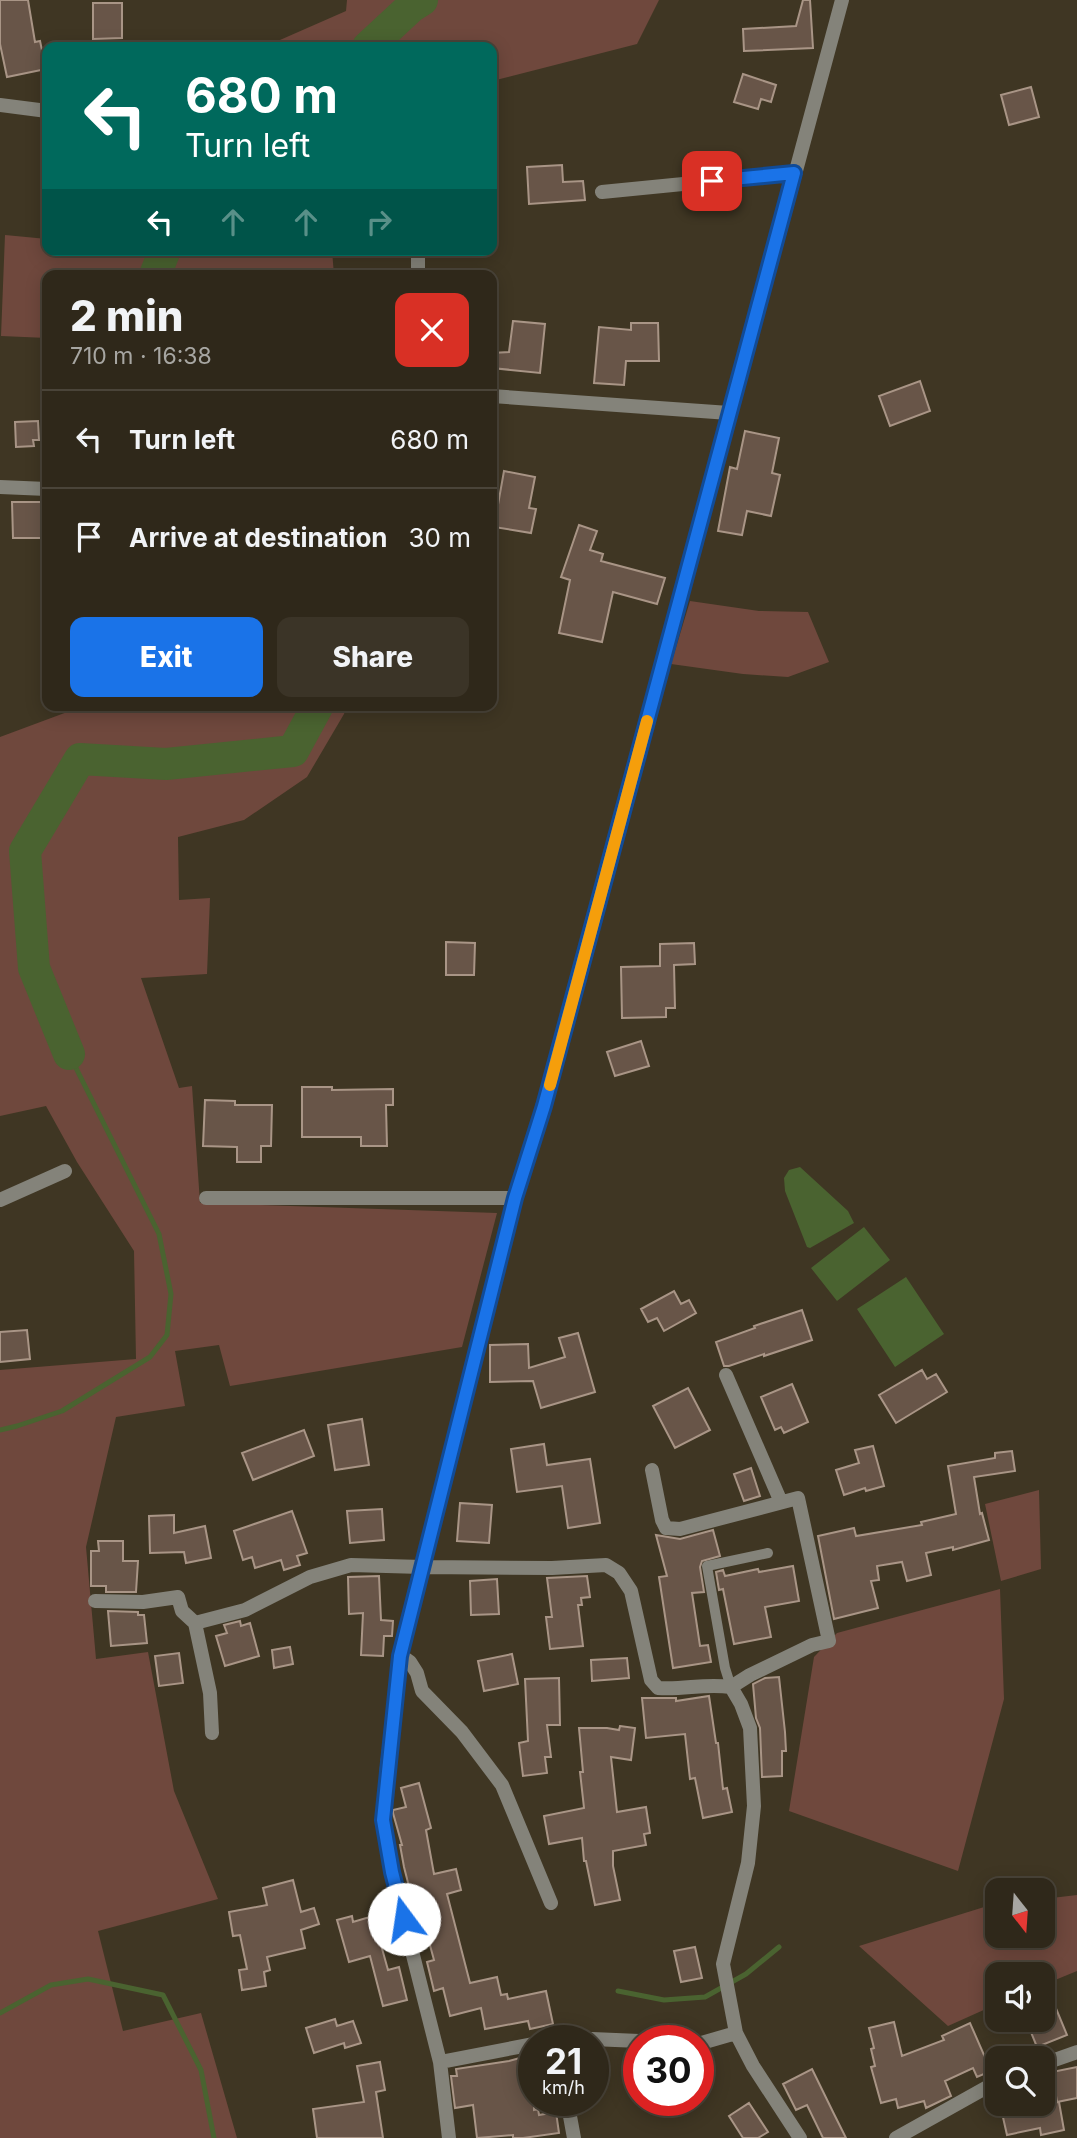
<!DOCTYPE html>
<html lang="en">
<head>
<meta charset="utf-8">
<style>
  :root { --surface:#2f281a; --page:#3b3427; --text:#f1f3f6; --muted:#a7a6a2; --line:#4a4439; --accent:#1a73e8 }
  body { margin:0; font-family:Inter,sans-serif; background:var(--page); color:var(--text); height:100vh; display:flex; flex-direction:column; font-size:26px; white-space:nowrap }
  * { box-sizing:border-box; margin:0 }
  p { font-size:23px; color:var(--muted) }
  .icon { flex:none; width:38px; height:38px; fill:none; stroke:currentColor; stroke-width:2; stroke-linecap:round; stroke-linejoin:round }
  .map { position:relative; flex:1; overflow:hidden }
  .side { position:absolute; left:42px; top:270px; width:455px; height:441px; display:flex; flex-direction:column; background:var(--surface); border-radius:14px; box-shadow:0 4px 18px #0003,0 0 0 2px var(--line) }
  .side>* { flex:none }
  .banner { position:absolute; left:42px; top:42px; width:455px; height:214px; border-radius:14px; box-shadow:0 4px 18px #0003,0 0 0 2px var(--line); background:#00695c; color:#fff; overflow:hidden }
  .needle { width:46px; rotate:163deg }
  .controls { position:absolute; left:985px; top:1878px; display:grid; gap:14px }
  .controls a { display:grid; place-items:center; width:70px; height:70px; border-radius:14px; background:var(--surface); box-shadow:0 4px 18px #0003,0 0 0 2px var(--line); font-size:35px }
  .speed { position:absolute; left:518px; top:2025px; display:flex; gap:14px; font-size:35px; font-weight:700; text-align:center }
  .speed>* { display:grid; place-content:center; width:91px; height:91px; border-radius:50%; background:var(--surface); box-shadow:0 4px 18px #0003,0 0 0 2px var(--line); line-height:1 }
  .speed small { font-size:18px; font-weight:400 }
  .speed .limit { border:10px solid #d22; background:#fff; color:#111 }
  .pin { position:absolute; display:grid; place-items:center; width:60px; height:60px; color:#fff; margin:-30px; border-radius:14px; box-shadow:0 4px 10px #0006 }
  .me { position:absolute; width:77px; margin:-38px; rotate:346deg; stroke-linejoin:round; filter:drop-shadow(0 0 5px #0008) }
  .turn { display:flex; align-items:center; gap:24px; height:147px; padding:0 28px; font-size:32px }
  .turn .icon { width:91px; height:91px; stroke-width:2.5 }
  .turn b { display:block; font-size:49px; line-height:60px }
  .lanes { display:flex; align-items:center; height:66px; padding:0 28px; background:#0003; justify-content:center; gap:35px; direction:ltr }
  .lanes .off { opacity:.35 }
  .round { display:grid; place-items:center; flex:none; width:74px; height:74px; border-radius:14px; background:var(--page) }
  .summary { display:flex; align-items:center; justify-content:space-between; height:119px; padding:0 28px }
  h1 { font-size:42px; font-weight:800; line-height:52px }
  .action { display:flex; gap:14px; margin-top:auto; padding:14px 28px }
  .action a { flex:1; height:80px; border-radius:14px; background:var(--accent); color:#fff; font-size:28px; font-weight:800; line-height:80px; text-align:center }
  .action a+a { background:var(--page); color:var(--text) }
  ul { padding:0; list-style:none }
  li { display:flex; align-items:center; gap:21px; height:98px; padding:0 28px; border-top:2px solid var(--line) }
  li div { flex:1 }
  li b { display:block; font-size:26px }
  li em { font-style:normal }
  .map>svg:first-child { display:block }
  .green { fill:#6f483d }
  .water { fill:#4a6330 }
  .lines { fill:none; stroke-linecap:round; stroke-linejoin:round }
  .stream { stroke:#4a6330; stroke-width:5 }
  .river { stroke:#4a6330; stroke-width:32 }
  .building { fill:#685548; stroke:#a99586; stroke-width:2 }
  .service { stroke:#84837a; stroke-width:10 }
  .minor { stroke:#84837a; stroke-width:14 }
  .route-casing { stroke:#114b97; stroke-width:18 }
  .route { stroke:#1a73e8; stroke-width:12 }
  .slow { stroke:#f59e0b; stroke-width:12 }
</style>
</head>
<body>
<div class="map">
<svg width="1077" height="2138" viewBox="0 0 1077 2138">
  <rect width="100%" height="100%" fill="#3f3623"/>
  <path class="green" d="M347,0H659L637,44L492,81V47H264L346,11Z
    M5,235L47,239V250H332L334,275H47V338L1,336Z
    M690,601L759,611L808,612L829,662L788,677L743,674L671,664Z
    M86,705H347L344,714L307,777L244,820L178,837L179,900L210,898L207,974L141,978L179,1088L192,1086L200,1203L497,1213L462,1347L230,1386L219,1345L175,1351L185,1406L116,1417L86,1547L96,1659L148,1652L174,1791L218,1899L98,1931L123,2031L201,2013L237,2138H0V1370L136,1359L134,1251L77,1162L46,1106L0,1116V737Z
    M1039,1490L1041,1569L1001,1581L985,1504Z
    M1000,1589L1004,1699L958,1871L789,1811L814,1657L837,1633Z
    M1077,1895V1971L1043,1985V1974H998L997,2004L948,2026L859,1946L997,1903L998,1936H1043V1899Z"/>
  <path class="water" d="M800,1167L848,1211L854,1223L810,1248L807,1247L785,1191L784,1178L789,1170Z
    M864,1227L890,1260L837,1301L811,1268Z
    M906,1277L944,1334L895,1367L857,1309Z"/>
  <g class="lines">
    <path class="stream" d="M0,1430L17,1426L62,1411L150,1357L167,1335L171,1294L159,1234L69,1054
      M618,1991L664,2000L705,1997L746,1974L779,1947
      M0,2013L51,1985L88,1979L163,1995L201,2070L214,2138"/>
    <path class="river" d="M368,47L411,7L422,0
      M155,275L165,250
      M69,1054L34,968L25,851L80,759L166,764L293,751L318,705"/>
  </g>
  <path class="building" d="M0,0H28L35,42L40,41L46,69L7,77L0,44Z
    M803,0H810L813,48L744,51L743,29L796,26Z
    M93,3H122V38L93,39Z
    M743,74L776,85L771,102L761,99L758,109L734,102Z
    M1031,87L1039,117L1009,125L1001,95Z
    M562,165L563,182L583,181L585,200L529,204L527,167Z
    M513,321L545,324L540,373L492,368V353L509,352Z
    M631,323H658L659,361H626L624,385L594,383L599,327L631,330Z
    M920,381L930,411L890,426L879,396Z
    M38,421L39,440H33L34,446L16,447L15,422Z
    M745,431L779,438L772,473L780,475L771,516L747,511L742,535L718,531L730,467L737,469Z
    M504,471L535,477L529,508L536,509L531,533L494,527Z
    M12,502H41V538H13Z
    M579,525L597,531L590,550L603,554L601,561L665,578L657,604L613,592L602,642L559,633L570,580L561,577Z
    M446,942L475,943L474,975H446Z
    M694,943L695,964L674,965L675,1008H666V1017L622,1018L621,967L660,966V944Z
    M641,1041L649,1066L615,1076L607,1052Z
    M302,1087H332V1090L393,1089V1105H386L387,1146H361V1137H302Z
    M205,1100L235,1101V1105H272L271,1146H261V1162H237V1147L203,1146Z
    M674,1291L681,1304L689,1300L696,1313L664,1331L657,1318L648,1322L641,1309Z
    M802,1310L812,1340L764,1356V1354L729,1366H724L716,1342L755,1328L754,1326Z
    M27,1330L30,1359L0,1362V1332Z
    M578,1333L595,1392L541,1408L533,1381L490,1382V1345L528,1344L529,1368L565,1357L559,1338Z
    M922,1370L927,1379L936,1374L947,1392L896,1423L879,1395Z
    M792,1384L808,1422L784,1433L781,1427L775,1430L761,1397Z
    M688,1388L710,1430L675,1448L653,1406Z
    M362,1419L369,1465L335,1470L328,1425Z
    M304,1430L314,1456L253,1480L242,1453Z
    M544,1444L547,1465L590,1459L600,1523L568,1528L562,1486L517,1492L511,1449Z
    M873,1446L884,1486L866,1491L865,1488L844,1495L836,1470L859,1463L855,1450Z
    M1012,1451L1015,1471L974,1477L980,1514L982,1513L989,1540L953,1550V1547L926,1553L931,1575L907,1581L902,1562L877,1566L879,1580L871,1581L878,1608L834,1619L818,1536L854,1528L856,1536L922,1525L921,1522L956,1514L948,1466L995,1458V1453Z
    M751,1468L760,1496L744,1501L734,1474Z
    M460,1503L492,1505L489,1543L457,1541Z
    M382,1509L384,1540L350,1543L347,1511Z
    M292,1511L307,1553L297,1556L300,1565L284,1570L281,1560L255,1568L252,1557L243,1560L234,1531Z
    M174,1515V1533L205,1526L211,1558L186,1563L184,1552L150,1553L149,1516Z
    M713,1530L720,1556L702,1561L700,1567L704,1592L692,1593L700,1646L708,1645L711,1662L673,1668L659,1577L667,1576L656,1535L680,1539Z
    M98,1541H123V1561H138L136,1592H106V1586H91V1551H99Z
    M793,1566L799,1601L765,1607L771,1637L734,1644L723,1589L719,1590L716,1572L723,1570L725,1576L758,1569L759,1572Z
    M379,1576L381,1620L393,1621L392,1636H384L383,1656L361,1655L363,1613L349,1614L348,1577Z
    M587,1576L590,1597L581,1598L582,1605H578L583,1646L550,1649L546,1617H552L547,1578Z
    M497,1579L499,1614L471,1615L470,1581Z
    M108,1611L138,1612V1615H144L147,1643L111,1646Z
    M240,1621L241,1626L250,1623L259,1656L225,1666L216,1636L227,1633L224,1625Z
    M290,1647L293,1664L274,1668L272,1650Z
    M179,1653L183,1683L159,1686L155,1656Z
    M512,1654L518,1684L484,1691L478,1661Z
    M627,1658L629,1678L592,1681L591,1660Z
    M779,1677L785,1732L786,1751H782V1776L762,1777L760,1728L756,1718L753,1684L765,1678Z
    M559,1678L560,1725H547L551,1757H545L547,1773L523,1776L519,1743L528,1741L525,1679Z
    M709,1696L716,1743H718L723,1789L727,1788L732,1812L703,1818L695,1778L690,1779L685,1734L646,1738L642,1698H676V1701Z
    M620,1726L635,1728L631,1760L611,1757L617,1812L646,1807L650,1833L644,1834L646,1845L613,1851V1866L620,1900L595,1905L586,1861H584L582,1838L549,1844L544,1816L584,1808L580,1772H583L579,1728H607L619,1730Z
    M419,1783L431,1828L426,1830L434,1874L456,1869L461,1890L447,1894L470,1983L497,1977L501,1995L507,1994L508,1999L546,1991L553,2024L530,2029L528,2021L485,2029L481,2008L450,2016L443,1988L434,1991L427,1962L434,1960L419,1905L414,1906L404,1867L400,1845H402L393,1813V1810L406,1807L401,1788Z
    M293,1880L301,1912L314,1908L319,1924L301,1930L305,1948L267,1957L270,1970L264,1972L266,1986L242,1990L239,1970L247,1969L240,1935L233,1936L229,1912L267,1905L263,1888Z
    M352,1916L353,1922L373,1916L388,1970L399,1967L407,2000L383,2006L370,1956L349,1962L337,1920Z
    M695,1947L702,1978L681,1982L674,1951Z
    M1043,1977L1067,2035L1037,2047L1026,2020H1043Z
    M335,2019L337,2026L353,2021L361,2043L345,2048L344,2043L314,2053L306,2028Z
    M894,2022L902,2056L944,2040L942,2036L970,2023L991,2071L977,2077L973,2068L945,2081L951,2096L926,2108L924,2101L898,2108L896,2099L881,2103L871,2067L875,2066L871,2049L874,2048L869,2028Z
    M534,2054V2110L538,2109L539,2115L556,2112L559,2133L523,2138H513V2135L477,2138L473,2105L455,2108L451,2076H457L456,2069L509,2061Z
    M380,2062L385,2090L376,2092L383,2138H317L313,2109L364,2102L357,2066Z
    M1077,2067V2098L1057,2102L1052,2072Z
    M812,2069L834,2114L846,2138H823L807,2105L796,2110L783,2084Z
    M1059,2102L1064,2130L1041,2135L1040,2128L1007,2135L1000,2104H1029V2107Z
    M749,2103L768,2132L758,2138H743L729,2116Z"/>
  <g class="lines">
    <path class="service" d="M731,1687L725,1668L707,1566L768,1553"/>
    <path class="minor" d="M0,105L47,111
      M602,192L795,173
      M418,250V275
      M492,396L729,413
      M0,487L47,489
      M206,1198H515
      M0,1200L65,1171
      M726,1375L781,1502
      M95,1601L143,1602L178,1597L182,1611L195,1623L210,1693L212,1733
      M195,1623L245,1610L310,1577L351,1565L422,1567L552,1568L606,1565L619,1573L631,1591L651,1680L658,1688C685,1690 704,1683 731,1687L750,1675L812,1645L829,1641L798,1498L680,1529L666,1528L662,1520L652,1470
      M400,1655L410,1662L417,1673L422,1691L462,1732L502,1785L551,1903
      M731,1687L741,1704L750,1728L754,1806L748,1863L723,1964L736,2033L753,2066L800,2138
      M552,2040L592,2039L639,2041
      M698,2044L736,2033
      M440,2062L534,2044
      M1043,2064L1077,2052
      M567,2100L574,2138
      M449,2138L440,2062L392,1872L383,1820L387,1766L400,1655L515,1198L544,1106L842,0
      M896,2138L998,2081"/>
  </g>
  <g class="lines">
    <defs>
      <path id="route" d="M404,1919L392,1872L383,1820L400,1656L515,1198L544,1106L794,173L712,181"/>
    </defs>
    <use href="#route" class="route-casing"/>
    <use href="#route" class="route"/>
    <path class="slow" d="M550,1085L647,721"/>
  </g>
</svg>
<div class="controls">
<a><svg class="needle" viewBox="-14 -14 28 28"><path d="M0-13l5 13h-10z" fill="#e53935"/><path d="M0 13l5-13h-10z" fill="#a7a6a2"/></svg></a>
<a><svg class="icon" aria-label="sound" viewBox="0 0 24 24"><path d="M4 9h4l5-4v14l-5-4H4zM17 9q2 3 0 6"/></svg></a>
<a><svg class="icon" aria-label="search" viewBox="0 0 24 24"><circle cx="10" cy="10" r="6"/><path d="M15 15l6 6"/></svg></a>
</div>
<div class="speed"><div>21<small>km/h</small></div><div class="limit">30</div></div>
<div class="pin" style="left:712px;top:181px;background:#d93025"><svg class="icon" aria-label="arrive" viewBox="0 0 24 24"><path d="M6 21V4h12l-3 4 3 4H6"/></svg></div>
<svg class="me" style="left:404px;top:1919px" viewBox="-20 -20 40 40"><circle r="19" fill="#fff"/><path d="M0-13L10 11 0 6-10 11z" fill="#1a73e8"/></svg>
<div class="banner">
<div class="turn"><svg class="icon" aria-label="left" viewBox="0 0 24 24"><path d="M17 20v-9H6M10 6l-5 5 5 5"/></svg><div><b>680 m</b>Turn left</div></div>
<div class="lanes"><svg class="icon" aria-label="left" viewBox="0 0 24 24"><path d="M17 20v-9H6M10 6l-5 5 5 5"/></svg><svg class="icon off" aria-label="ahead" viewBox="0 0 24 24"><path d="M12 20V5M6 11l6-6 6 6"/></svg><svg class="icon off" aria-label="ahead" viewBox="0 0 24 24"><path d="M12 20V5M6 11l6-6 6 6"/></svg><svg class="icon off" aria-label="right" viewBox="0 0 24 24"><path d="M7 20v-9h11M14 6l5 5-5 5"/></svg></div>
</div>
<section class="side">
<div class="summary"><div><h1>2 min</h1><p>710 m · 16:38</p></div><a class="round" style="background:#d93025;color:#fff"><svg class="icon" aria-label="close" viewBox="0 0 24 24"><path d="M6 6l12 12M18 6L6 18"/></svg></a></div>
<ul>
<li><svg class="icon" aria-label="left" viewBox="0 0 24 24"><path d="M17 20v-9H6M10 6l-5 5 5 5"/></svg><div><b>Turn left</b></div><em>680 m</em></li>
<li><svg class="icon" aria-label="arrive" viewBox="0 0 24 24"><path d="M6 21V4h12l-3 4 3 4H6"/></svg><div><b>Arrive at destination</b></div><em>30 m</em></li>
</ul>
<div class="action"><a>Exit</a><a>Share</a></div>
</section>
</div>
</body>
</html>
